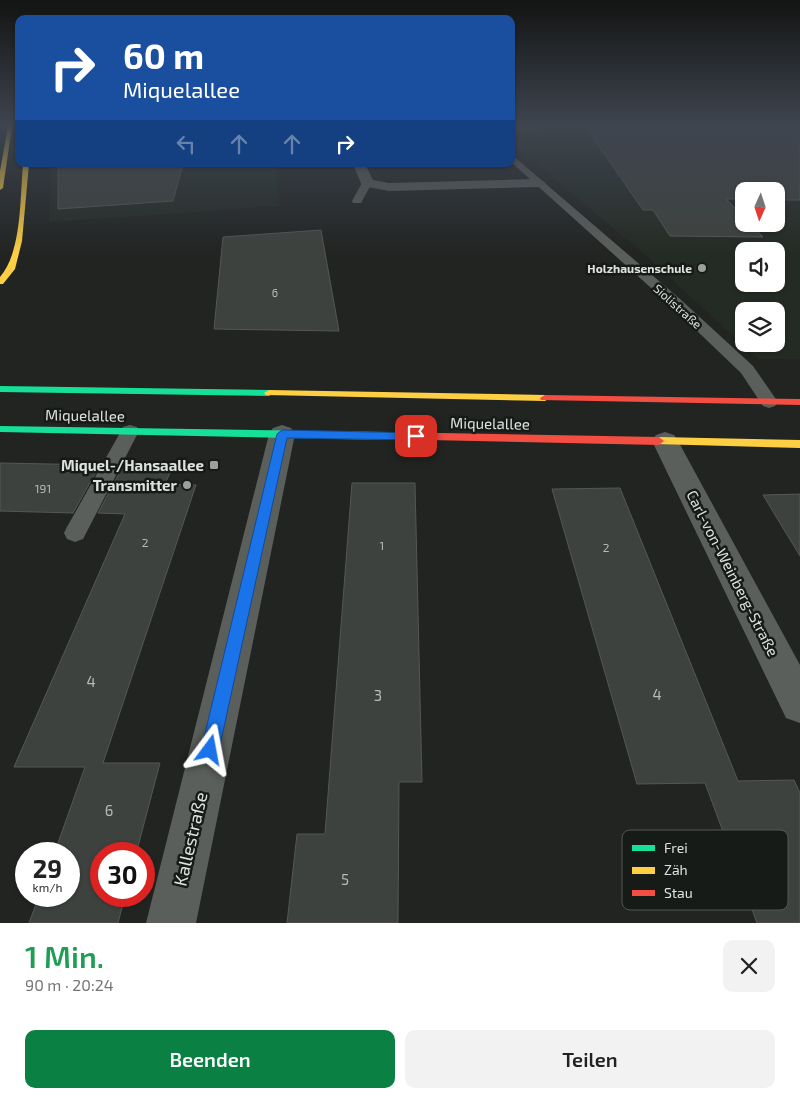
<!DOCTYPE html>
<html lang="de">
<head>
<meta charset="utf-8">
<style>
  :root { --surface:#fff; --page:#f2f2f2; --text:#222; --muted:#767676; --accent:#0b8043 }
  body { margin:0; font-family:"Exo 2",sans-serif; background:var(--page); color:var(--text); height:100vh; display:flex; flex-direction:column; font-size:19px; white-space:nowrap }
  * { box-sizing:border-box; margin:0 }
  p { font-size:16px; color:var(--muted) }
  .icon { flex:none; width:28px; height:28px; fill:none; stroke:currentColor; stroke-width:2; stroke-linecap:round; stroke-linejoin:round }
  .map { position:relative; height:923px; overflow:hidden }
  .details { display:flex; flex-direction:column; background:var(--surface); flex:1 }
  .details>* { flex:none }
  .guide { position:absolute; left:15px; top:15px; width:500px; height:152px; border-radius:10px; box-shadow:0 1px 4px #0004; background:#1a4fa0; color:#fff; overflow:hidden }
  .needle { width:32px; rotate:183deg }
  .fabs { position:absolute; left:735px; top:182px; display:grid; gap:10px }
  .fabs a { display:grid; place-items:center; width:50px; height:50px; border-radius:10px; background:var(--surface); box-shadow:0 1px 4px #0004; font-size:25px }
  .speed { position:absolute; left:15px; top:842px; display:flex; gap:10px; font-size:25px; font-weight:700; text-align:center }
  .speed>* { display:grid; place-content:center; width:65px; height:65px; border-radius:50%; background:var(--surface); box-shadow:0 1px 4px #0004; line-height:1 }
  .speed small { font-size:12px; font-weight:400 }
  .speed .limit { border:8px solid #d22; background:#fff; color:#111 }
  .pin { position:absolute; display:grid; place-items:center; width:42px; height:42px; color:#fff; margin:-21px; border-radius:10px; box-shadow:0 2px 8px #0006 }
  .me { position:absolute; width:55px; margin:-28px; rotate:13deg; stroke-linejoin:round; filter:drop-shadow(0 0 4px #0008) }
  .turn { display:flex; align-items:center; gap:18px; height:105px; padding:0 25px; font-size:22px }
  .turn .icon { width:65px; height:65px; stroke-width:2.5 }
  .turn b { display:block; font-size:35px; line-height:42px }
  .lanes { display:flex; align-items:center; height:48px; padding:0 25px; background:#0003; justify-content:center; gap:25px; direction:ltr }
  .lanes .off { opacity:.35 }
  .round { display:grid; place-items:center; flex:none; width:52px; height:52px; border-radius:10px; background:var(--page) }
  .overview { display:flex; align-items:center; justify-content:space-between; height:85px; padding:0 25px }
  h1 { font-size:30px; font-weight:600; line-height:38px; color:#1e9e55 }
  .cta { display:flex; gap:10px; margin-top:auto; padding:10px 25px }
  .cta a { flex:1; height:58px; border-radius:10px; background:var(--accent); color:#fff; font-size:20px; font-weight:600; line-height:58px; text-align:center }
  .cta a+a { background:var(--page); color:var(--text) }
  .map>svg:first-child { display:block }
  .built { fill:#242b24; fill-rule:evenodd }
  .building { fill:#3e423e; stroke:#555755 }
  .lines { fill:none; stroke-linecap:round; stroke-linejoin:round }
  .lane { fill:#5b5f5b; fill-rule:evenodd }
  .street { fill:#5b5f5b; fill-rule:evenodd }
  .fast { fill:#16e098; fill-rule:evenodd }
  .slow { fill:#ffcf43; fill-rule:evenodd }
  .jam { fill:#f24e42; fill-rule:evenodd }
  .route { fill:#1a73e8; stroke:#114b97 }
  .poi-dot { fill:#9d9f9d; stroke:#171b17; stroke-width:2 }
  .labels { text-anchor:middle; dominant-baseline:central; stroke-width:5; stroke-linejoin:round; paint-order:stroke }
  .far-number-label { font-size:11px; fill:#b7b9b7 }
  .far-poi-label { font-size:12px; font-weight:bold; fill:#dfe1df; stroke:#171b17; text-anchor:end }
  .far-street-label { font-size:12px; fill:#dfe1df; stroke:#171b17 }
  .number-label { font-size:12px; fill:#b7b9b7 }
  .street-label { font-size:15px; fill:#dfe1df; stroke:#171b17 }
  .poi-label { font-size:15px; font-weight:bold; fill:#dfe1df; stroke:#171b17; text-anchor:end }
  .near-number-label { font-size:15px; fill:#b7b9b7 }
  .near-street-label { font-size:18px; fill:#dfe1df; stroke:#171b17 }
  .key { fill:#171b17; stroke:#535653; stroke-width:1 }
  .key-label { font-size:14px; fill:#dfe1df }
</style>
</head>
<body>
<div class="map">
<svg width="800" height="923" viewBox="0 0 800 923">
  <rect width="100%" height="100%" fill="#222422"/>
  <path class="built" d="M511,126H800V359H758L643,253L511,143ZM744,191H776V224H744ZM744,251H776V284H744ZM744,311H776V344H744Z
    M51,164H275L280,206L49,222Z"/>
  <path class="building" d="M585,126H800V200H776V191H744V199H726L744,217V224H750L763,237L670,236L653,210H643Z
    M58,164H183L173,201L58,209Z
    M321,230L339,331L214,329L223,237Z
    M0,463L100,465L73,513L0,511Z
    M123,466H173L165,484L196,485L103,763H160L136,854H101V896H125L118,923H29L39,896H69V854H54L85,767H14L125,514L98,513Z
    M352,483H415L422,782H399L398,923H287L297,834H325Z
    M620,488L738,781L794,780L800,793V923H757L705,783L637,784L552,489Z
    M800,494V556L763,495Z"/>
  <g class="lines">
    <path class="lane" d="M511,126H580L576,128L511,131Z
      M511,154L680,299L753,366L778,402L775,406L769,408L763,406L741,373L670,305L511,162Z
      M367,180L372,183L362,201L361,203H353L352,201L363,181Z
      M130,425L137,427L139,431L83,539L75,542L67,539L64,533L67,527L121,431L123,427Z"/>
    <path class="street" d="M353,164H365L373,180L389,183L539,179L546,183L539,187L389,191L362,186Z
      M282,425L291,428L295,434L196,923H146L269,434L273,428Z
      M665,432L674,435L678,441L800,665V723L786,718L652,441L656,435Z"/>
    <path class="fast" d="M0,386L269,390L274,393L269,396L0,392Z
      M0,426L386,432L391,436L386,440L0,432Z"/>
    <path class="slow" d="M8,126H12L3,188L0,190V171Z
      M23,164H29L22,241L15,269L3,284H0V277C22,252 20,197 23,164Z
      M269,390L545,395L550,398L545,401L266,395L264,393Z
      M659,437L800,440V448L655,444L654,441Z"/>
    <path class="jam" d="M545,395L800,399V405L541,400L540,398Z
      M386,432L659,437L664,441L659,445L382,439L381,436Z"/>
  </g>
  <linearGradient id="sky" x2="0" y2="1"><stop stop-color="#131413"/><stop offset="0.49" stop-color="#3e454f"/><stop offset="1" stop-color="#3e454f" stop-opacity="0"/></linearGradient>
  <rect width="800" height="255" fill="url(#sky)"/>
  <path class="route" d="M282,430L416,433L422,436L416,440L287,438L219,750L216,756L210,759L204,756L201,750L277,434Z"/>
  <g class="poi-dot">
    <circle cx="702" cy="268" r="5"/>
    <rect x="209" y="460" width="10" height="10" rx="2.5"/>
    <circle cx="187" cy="485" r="5"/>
  </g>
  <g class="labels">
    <g class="far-number-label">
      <text x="275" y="292">6</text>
    </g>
    <g class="far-poi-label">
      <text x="692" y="268">Holzhausenschule</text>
    </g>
    <g class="far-street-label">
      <text transform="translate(678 306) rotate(42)">Siolistraße</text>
    </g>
    <g class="number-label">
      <text x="43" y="488">191</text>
      <text x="145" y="542">2</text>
      <text x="382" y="545">1</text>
      <text x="606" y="547">2</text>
    </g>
    <g class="street-label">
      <text transform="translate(85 415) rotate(1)">Miquelallee</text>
      <text transform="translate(490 423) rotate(1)">Miquelallee</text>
      <text transform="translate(733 573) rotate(63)">Carl-von-Weinberg-Straße</text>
    </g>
    <g class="poi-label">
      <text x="204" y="465">Miquel-/Hansaallee</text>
      <text x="177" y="485">Transmitter</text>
    </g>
    <g class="near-number-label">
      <text x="91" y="681">4</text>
      <text x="657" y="694">4</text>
      <text x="378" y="695">3</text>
      <text x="109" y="810">6</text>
      <text x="345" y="879">5</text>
    </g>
    <g class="near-street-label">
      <text transform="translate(190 839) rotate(-77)">Kallestraße</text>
    </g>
  </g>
  <rect x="622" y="830" width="166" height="80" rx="8" class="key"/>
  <rect x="632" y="845" width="23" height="6" fill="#16e098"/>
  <rect x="632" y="867" width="23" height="7" fill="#ffcf43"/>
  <rect x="632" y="890" width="23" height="6" fill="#f24e42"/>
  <g class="key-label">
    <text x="664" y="853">Frei</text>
    <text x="664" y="875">Zäh</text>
    <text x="664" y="898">Stau</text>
  </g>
</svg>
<div class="fabs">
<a><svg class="needle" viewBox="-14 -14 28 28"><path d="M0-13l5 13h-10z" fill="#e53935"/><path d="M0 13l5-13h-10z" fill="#767676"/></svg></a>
<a><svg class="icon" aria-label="sound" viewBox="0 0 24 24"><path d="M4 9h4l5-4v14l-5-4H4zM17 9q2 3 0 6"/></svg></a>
<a><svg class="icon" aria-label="layers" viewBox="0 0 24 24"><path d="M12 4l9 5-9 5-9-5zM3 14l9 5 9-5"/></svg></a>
</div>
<div class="speed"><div>29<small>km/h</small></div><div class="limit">30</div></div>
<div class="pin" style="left:416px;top:436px;background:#d93025"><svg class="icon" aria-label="arrive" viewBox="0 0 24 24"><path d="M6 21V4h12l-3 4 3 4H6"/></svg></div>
<svg class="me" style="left:210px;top:750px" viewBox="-20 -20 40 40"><path d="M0-17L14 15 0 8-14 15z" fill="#1a73e8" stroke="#fff" stroke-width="4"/></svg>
<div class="guide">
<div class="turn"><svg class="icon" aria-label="right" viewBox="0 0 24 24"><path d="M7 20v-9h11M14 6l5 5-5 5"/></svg><div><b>60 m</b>Miquelallee</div></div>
<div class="lanes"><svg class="icon off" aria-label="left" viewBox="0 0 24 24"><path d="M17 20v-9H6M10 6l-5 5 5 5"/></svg><svg class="icon off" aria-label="ahead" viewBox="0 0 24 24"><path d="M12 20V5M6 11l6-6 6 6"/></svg><svg class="icon off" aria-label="ahead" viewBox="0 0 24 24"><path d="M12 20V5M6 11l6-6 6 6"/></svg><svg class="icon" aria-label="right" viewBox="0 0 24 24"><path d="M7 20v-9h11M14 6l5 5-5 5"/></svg></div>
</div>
</div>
<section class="details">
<div class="overview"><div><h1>1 Min.</h1><p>90 m · 20:24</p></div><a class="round"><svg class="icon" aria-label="close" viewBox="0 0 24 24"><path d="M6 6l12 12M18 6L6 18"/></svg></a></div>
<div class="cta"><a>Beenden</a><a>Teilen</a></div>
</section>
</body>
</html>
